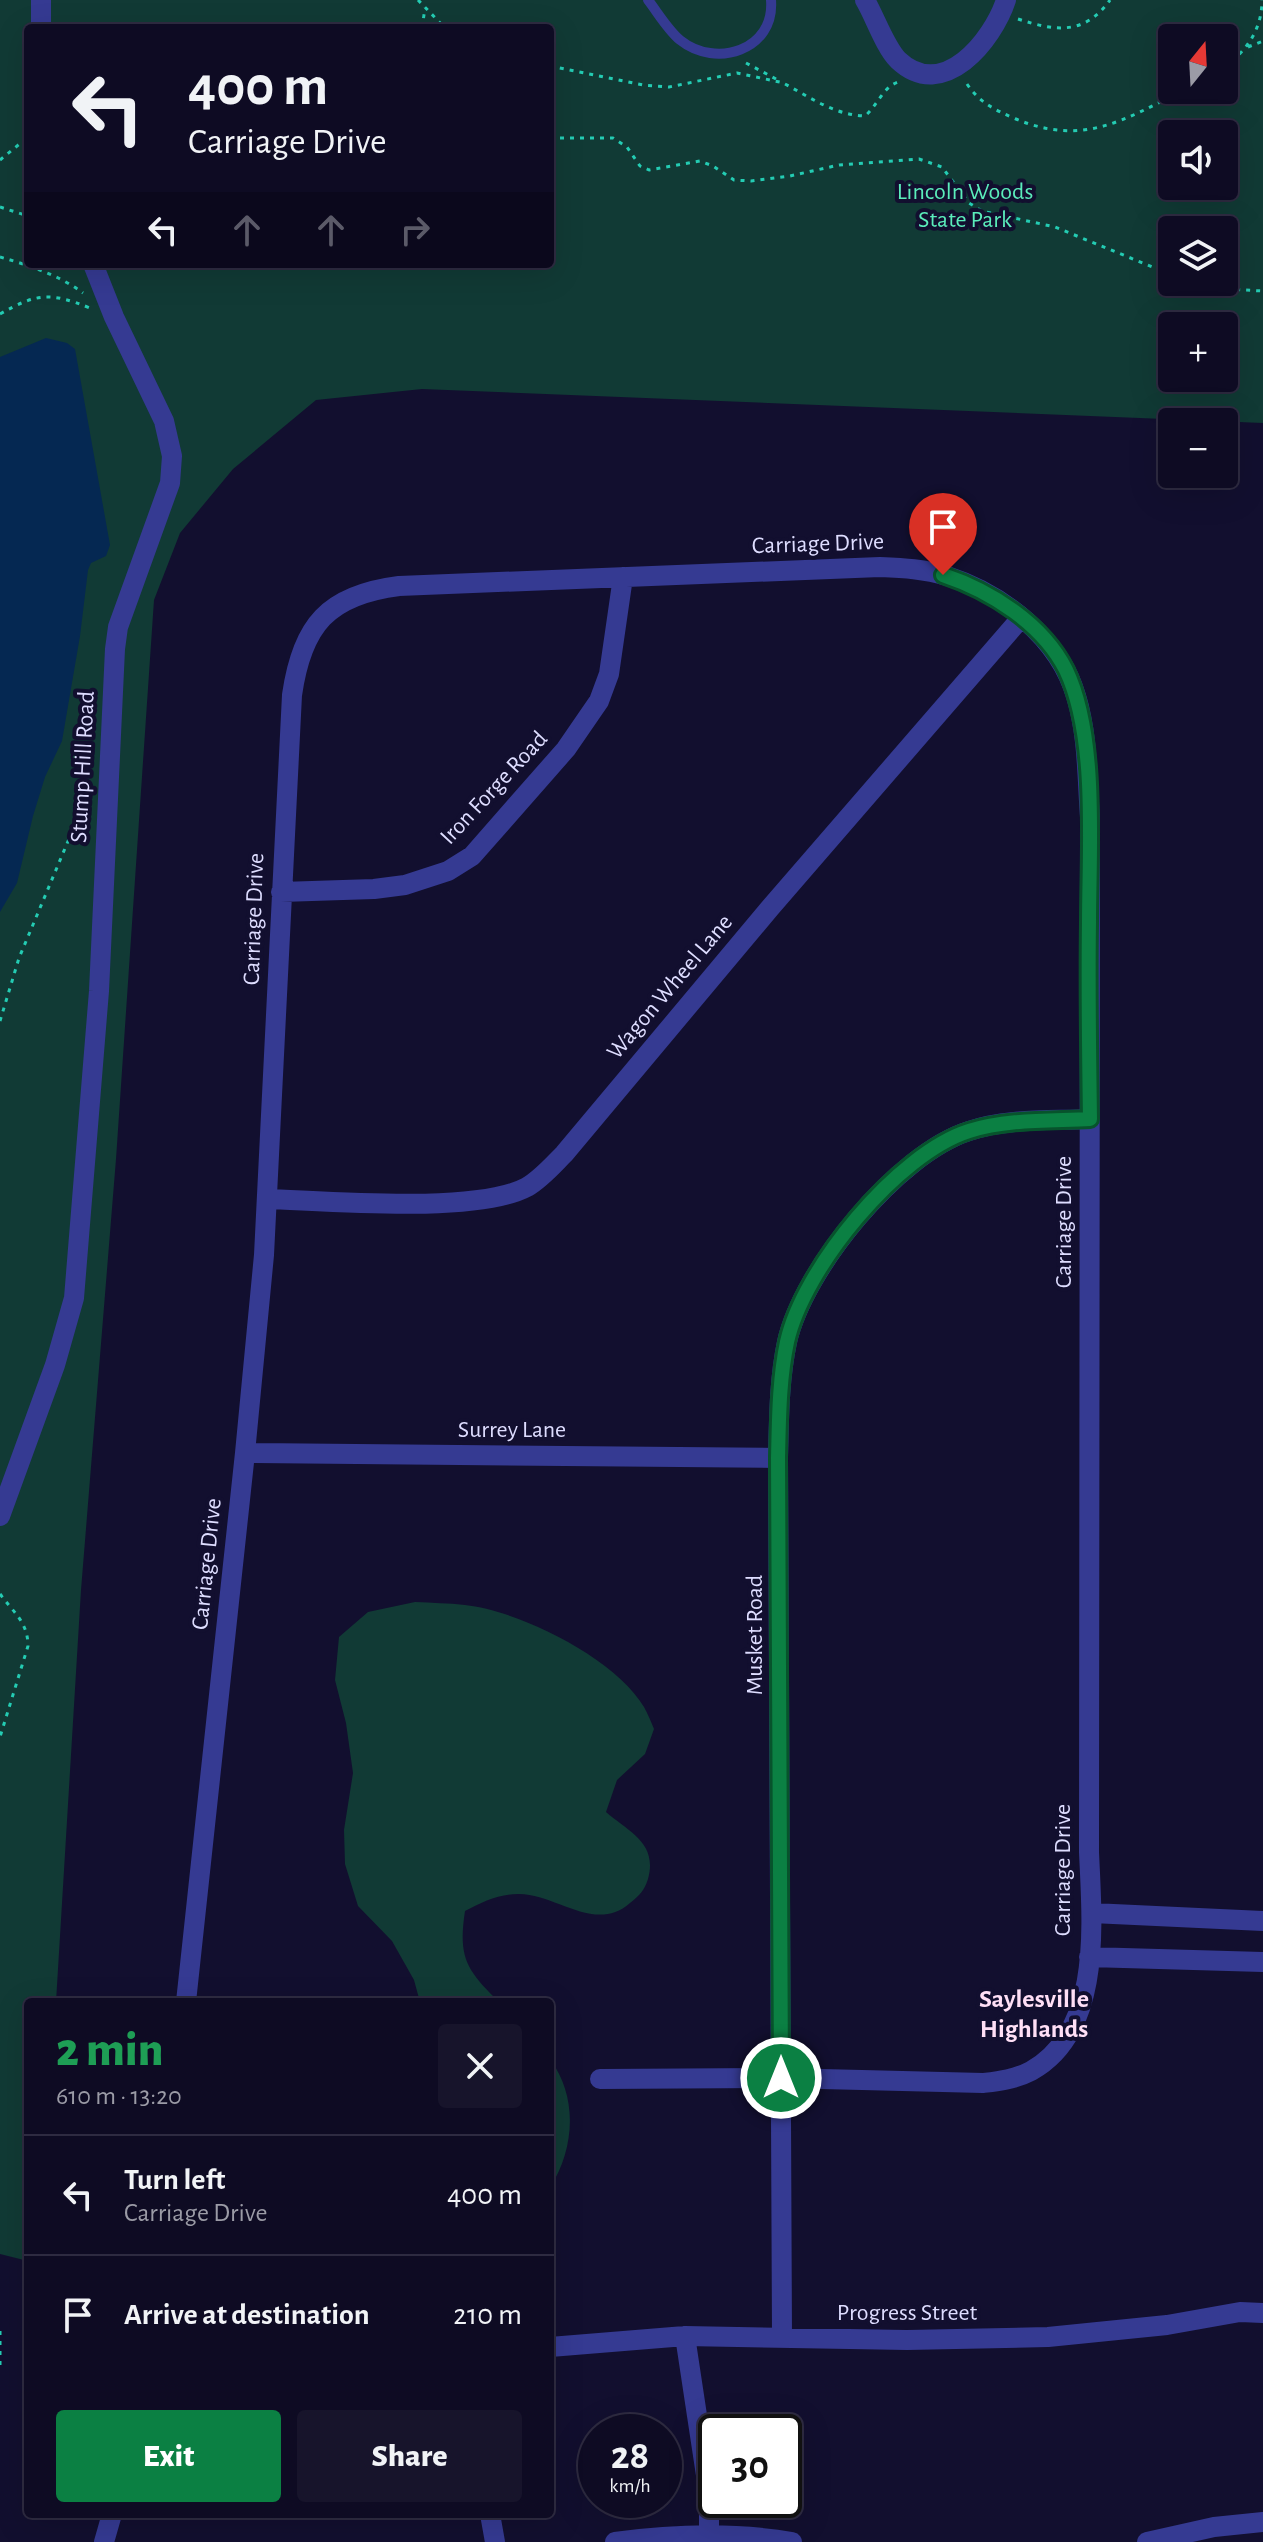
<!DOCTYPE html>
<html lang="en">
<head>
<meta charset="utf-8">
<style>
  :root { --surface:#0e0b23; --page:#17142b; --text:#f1f3f6; --muted:#9b9ba6; --line:#2e2b41; --accent:#0b8043 }
  body { margin:0; font-family:"Alegreya Sans",sans-serif; background:var(--page); color:var(--text); height:100vh; display:flex; flex-direction:column; font-size:30px; white-space:nowrap }
  * { box-sizing:border-box; margin:0 }
  p { font-size:26px; color:var(--muted) }
  .icon { flex:none; width:44px; height:44px; fill:none; stroke:currentColor; stroke-width:2; stroke-linecap:round; stroke-linejoin:round }
  .map { position:relative; flex:1; overflow:hidden }
  .sheet { position:absolute; left:24px; top:1998px; width:530px; height:520px; display:flex; flex-direction:column; background:var(--surface); border-radius:8px; box-shadow:0 8px 32px #0002,0 0 0 2px var(--line) }
  .sheet>* { flex:none }
  .hud { position:absolute; left:24px; top:24px; width:530px; height:244px; border-radius:8px; box-shadow:0 8px 32px #0002,0 0 0 2px var(--line); background:#0e0b23; color:var(--text); overflow:hidden }
  .needle { width:52px; rotate:18deg }
  .controls { position:absolute; left:1158px; top:24px; display:grid; gap:16px }
  .controls a { display:grid; place-items:center; width:80px; height:80px; border-radius:8px; background:var(--surface); box-shadow:0 8px 32px #0002,0 0 0 2px var(--line); font-size:40px }
  .speed { position:absolute; left:578px; top:2414px; display:flex; gap:16px; font-size:40px; font-weight:700; text-align:center }
  .speed>* { display:grid; place-content:center; width:104px; height:104px; border-radius:50%; background:var(--surface); box-shadow:0 8px 32px #0002,0 0 0 2px var(--line); line-height:1 }
  .speed small { font-size:20px; font-weight:400 }
  .speed .limit { border:4px solid #111; border-radius:12px; background:#fff; color:#111 }
  .pin { position:absolute; display:grid; place-items:center; width:68px; height:68px; color:#fff; margin:-82px -34px; border-radius:50% 50% 50% 0; rotate:-45deg; box-shadow:0 0 8px #0007 }
  .pin .icon { rotate:45deg }
  .me { position:absolute; width:88px; margin:-44px; rotate:0deg; stroke-linejoin:round; filter:drop-shadow(0 0 6px #0008) }
  .turn { display:flex; align-items:center; gap:28px; height:168px; padding:0 32px; font-size:36px }
  .turn .icon { width:104px; height:104px; stroke-width:2.5 }
  .turn b { display:block; font-size:56px; line-height:68px }
  .lanes { display:flex; align-items:center; height:76px; padding:0 32px; background:#0003; justify-content:center; gap:40px; direction:ltr }
  .lanes .off { opacity:.35 }
  .round { display:grid; place-items:center; flex:none; width:84px; height:84px; border-radius:8px; background:var(--page) }
  .summary { display:flex; align-items:center; justify-content:space-between; height:136px; padding:0 32px }
  h1 { font-size:48px; font-weight:800; line-height:60px; color:#1e9e55 }
  .primary-button { display:flex; gap:16px; margin-top:auto; padding:16px 32px }
  .primary-button a { flex:1; height:92px; border-radius:8px; background:var(--accent); color:#fff; font-size:32px; font-weight:800; line-height:92px; text-align:center }
  .primary-button a+a { background:var(--page); color:var(--text) }
  ul { padding:0; list-style:none }
  li { display:flex; align-items:center; gap:24px; height:120px; padding:0 32px; border-top:2px solid var(--line) }
  li div { flex:1 }
  li b { display:block; font-size:30px }
  li em { font-style:normal }
  .map>svg:first-child { display:block }
  .green { fill:#113a35; fill-rule:evenodd }
  .water { fill:#052852 }
  .lines { fill:none; stroke-linecap:round; stroke-linejoin:round }
  .path { stroke:#24ccb3; stroke-width:3; stroke-dasharray:4 6; stroke-linecap:butt }
  .lane { stroke:#353a92; stroke-width:10 }
  .street { stroke:#353a92; stroke-width:20 }
  .route-casing { stroke:#07532c; stroke-width:20 }
  .route { stroke:#0b8043; stroke-width:14 }
  .labels { text-anchor:middle; dominant-baseline:central; stroke-width:8; stroke-linejoin:round; paint-order:stroke }
  .park-label { font-size:24px; fill:#5bedbb; stroke:#120f2f }
  .street-label { font-size:24px; fill:#deddff; stroke:#120f2f }
  .neighbourhood-label { font-size:26px; font-weight:bold; fill:#ffdff6; stroke:#120f2f }
</style>
</head>
<body>
<div class="map">
<svg width="1263" height="2542" viewBox="0 0 1263 2542">
  <rect width="100%" height="100%" fill="#120f2f"/>
  <path class="green" d="M0,0H1263V423L422,389L316,400L233,469L180,533L154,600L116,1159L81,1590L56,2002H28V2261L0,2254ZM28,28H550V264H28ZM1172,38H1224V90H1172ZM1172,134H1224V186H1172ZM1172,230H1224V282H1172ZM1172,326H1224V378H1172Z
    M415,1602C432,1603 448,1603 465,1605C520,1611 615,1658 644,1707C648,1714 651,1722 654,1729L645,1754L617,1780L606,1812C629,1832 658,1843 648,1879C644,1891 640,1895 630,1903C595,1934 555,1893 518,1894C498,1894 482,1902 465,1911C458,1957 466,1970 499,2002H420L414,1980L392,1941L358,1906L345,1864L344,1830L353,1773L346,1723L335,1680L339,1637L368,1612Z
    M550,2059C578,2097 575,2148 550,2188Z"/>
  <path class="water" d="M46,338L67,343L75,349L110,545L106,556L91,563L88,570L80,636L62,741L45,777L33,816L17,883L0,912V357Z"/>
  <g class="lines">
    <path class="path" d="M418,0L445,28
      M1018,19C1055,31 1084,36 1110,0
      M422,28L425,8
      M1248,47L1263,41
      M746,63L778,80
      M550,66L643,85L669,87L737,73L784,83
      M1224,67C1247,51 1262,29 1262,0
      M785,84C811,98 835,115 865,116C878,105 882,88 898,82
      M967,84C980,103 995,110 1016,119C1083,147 1124,120 1184,90
      M550,138H613L627,147L640,166L649,170L700,161L713,166L734,180L751,181L790,176L839,165L919,159L942,167L969,203L982,211L1055,227L1172,275
      M0,160L28,137
      M0,207L28,216
      M0,257C28,265 59,275 83,293
      M1197,282L1226,289L1263,291
      M0,314C37,293 50,292 90,308
      M0,1021L19,958L87,796
      M0,1594C13,1612 28,1622 28,1646L0,1737
      M0,2331V2371"/>
    <path class="lane" d="M648,0C658,13 668,30 680,40C716,69 775,50 771,0"/>
    <path class="street" d="M41,0V28
      M865,0C875,17 885,47 898,60C943,103 993,40 1006,0
      M281,892L374,889L405,885L448,871L472,856L566,749L599,701L609,674L623,577
      M267,1199C328,1201 477,1214 527,1187C541,1179 553,1165 564,1154L770,908L1021,618
      M245,1453L778,1458
      M0,1516L55,1365L74,1298L99,991L115,649L118,627L170,483L172,456L164,421L114,317L93,264
      M1092,1913L1263,1921
      M1089,1957L1263,1962
      M186,2002L245,1453L264,1255L292,695C302,625 328,595 399,586L880,567C903,568 925,569 947,576C1003,594 1059,638 1076,696C1088,735 1087,777 1090,817L1089,1852C1092,1922 1103,2031 1031,2071C1016,2079 999,2081 983,2083L781,2078L600,2079
      M685,2336L709,2495V2535
      M782,2337L778,1458C779,1419 779,1380 787,1342C803,1270 897,1154 969,1131C1007,1118 1050,1121 1090,1119
      M550,2347L685,2336L907,2340L1048,2337L1167,2325L1240,2312L1263,2313
      M490,2514L495,2542
      M104,2542L112,2514
      M615,2542C674,2534 733,2532 792,2542
      M1147,2542L1214,2527L1263,2522"/>
  </g>
  <g class="lines">
    <defs>
      <path id="route" d="M781,2078L778,1458C779,1419 779,1380 787,1342C803,1269 897,1154 969,1131C1007,1119 1050,1121 1090,1119C1089,1054 1088,989 1089,923C1089,849 1098,737 1066,670C1043,624 991,591 943,575"/>
    </defs>
    <use href="#route" class="route-casing"/>
    <use href="#route" class="route"/>
  </g>
  <g class="labels">
    <g class="park-label">
      <text x="965" y="192">Lincoln Woods<tspan x="965" dy="28">State Park</tspan></text>
    </g>
    <g class="street-label">
      <text transform="translate(818 544) rotate(-2)">Carriage Drive</text>
      <text transform="translate(83 767) rotate(-87)">Stump Hill Road</text>
      <text transform="translate(494 788) rotate(-47)">Iron Forge Road</text>
      <text transform="translate(254 919) rotate(-88)">Carriage Drive</text>
      <text transform="translate(670 987) rotate(-50)">Wagon Wheel Lane</text>
      <text transform="translate(1064 1222) rotate(-90)">Carriage Drive</text>
      <text x="512" y="1430">Surrey Lane</text>
      <text transform="translate(207 1564) rotate(-84)">Carriage Drive</text>
      <text transform="translate(755 1635) rotate(-90)">Musket Road</text>
      <text transform="translate(1063 1870) rotate(-90)">Carriage Drive</text>
      <text x="907" y="2313">Progress Street</text>
    </g>
    <g class="neighbourhood-label">
      <text x="1034" y="1999">Saylesville<tspan x="1034" dy="30">Highlands</tspan></text>
    </g>
  </g>
</svg>
<div class="controls">
<a><svg class="needle" viewBox="-14 -14 28 28"><path d="M0-13l5 13h-10z" fill="#e53935"/><path d="M0 13l5-13h-10z" fill="#9b9ba6"/></svg></a>
<a><svg class="icon" aria-label="sound" viewBox="0 0 24 24"><path d="M4 9h4l5-4v14l-5-4H4zM17 9q2 3 0 6"/></svg></a>
<a><svg class="icon" aria-label="layers" viewBox="0 0 24 24"><path d="M12 4l9 5-9 5-9-5zM3 14l9 5 9-5"/></svg></a>
<a>+</a>
<a>−</a>
</div>
<div class="speed"><div>28<small>km/h</small></div><div class="limit">30</div></div>
<div class="pin" style="left:943px;top:575px;background:#d93025"><svg class="icon" aria-label="arrive" viewBox="0 0 24 24"><path d="M6 21V4h12l-3 4 3 4H6"/></svg></div>
<svg class="me" style="left:781px;top:2078px" viewBox="-20 -20 40 40"><circle r="17" fill="#0b8043" stroke="#fff" stroke-width="3"/><path d="M0-11L8 9 0 5-8 9z" fill="#fff"/></svg>
<div class="hud">
<div class="turn"><svg class="icon" aria-label="left" viewBox="0 0 24 24"><path d="M17 20v-9H6M10 6l-5 5 5 5"/></svg><div><b>400 m</b>Carriage Drive</div></div>
<div class="lanes"><svg class="icon" aria-label="left" viewBox="0 0 24 24"><path d="M17 20v-9H6M10 6l-5 5 5 5"/></svg><svg class="icon off" aria-label="ahead" viewBox="0 0 24 24"><path d="M12 20V5M6 11l6-6 6 6"/></svg><svg class="icon off" aria-label="ahead" viewBox="0 0 24 24"><path d="M12 20V5M6 11l6-6 6 6"/></svg><svg class="icon off" aria-label="right" viewBox="0 0 24 24"><path d="M7 20v-9h11M14 6l5 5-5 5"/></svg></div>
</div>
<section class="sheet">
<div class="summary"><div><h1>2 min</h1><p>610 m · 13:20</p></div><a class="round"><svg class="icon" aria-label="close" viewBox="0 0 24 24"><path d="M6 6l12 12M18 6L6 18"/></svg></a></div>
<ul>
<li><svg class="icon" aria-label="left" viewBox="0 0 24 24"><path d="M17 20v-9H6M10 6l-5 5 5 5"/></svg><div><b>Turn left</b><p>Carriage Drive</p></div><em>400 m</em></li>
<li><svg class="icon" aria-label="arrive" viewBox="0 0 24 24"><path d="M6 21V4h12l-3 4 3 4H6"/></svg><div><b>Arrive at destination</b></div><em>210 m</em></li>
</ul>
<div class="primary-button"><a>Exit</a><a>Share</a></div>
</section>
</div>
</body>
</html>
